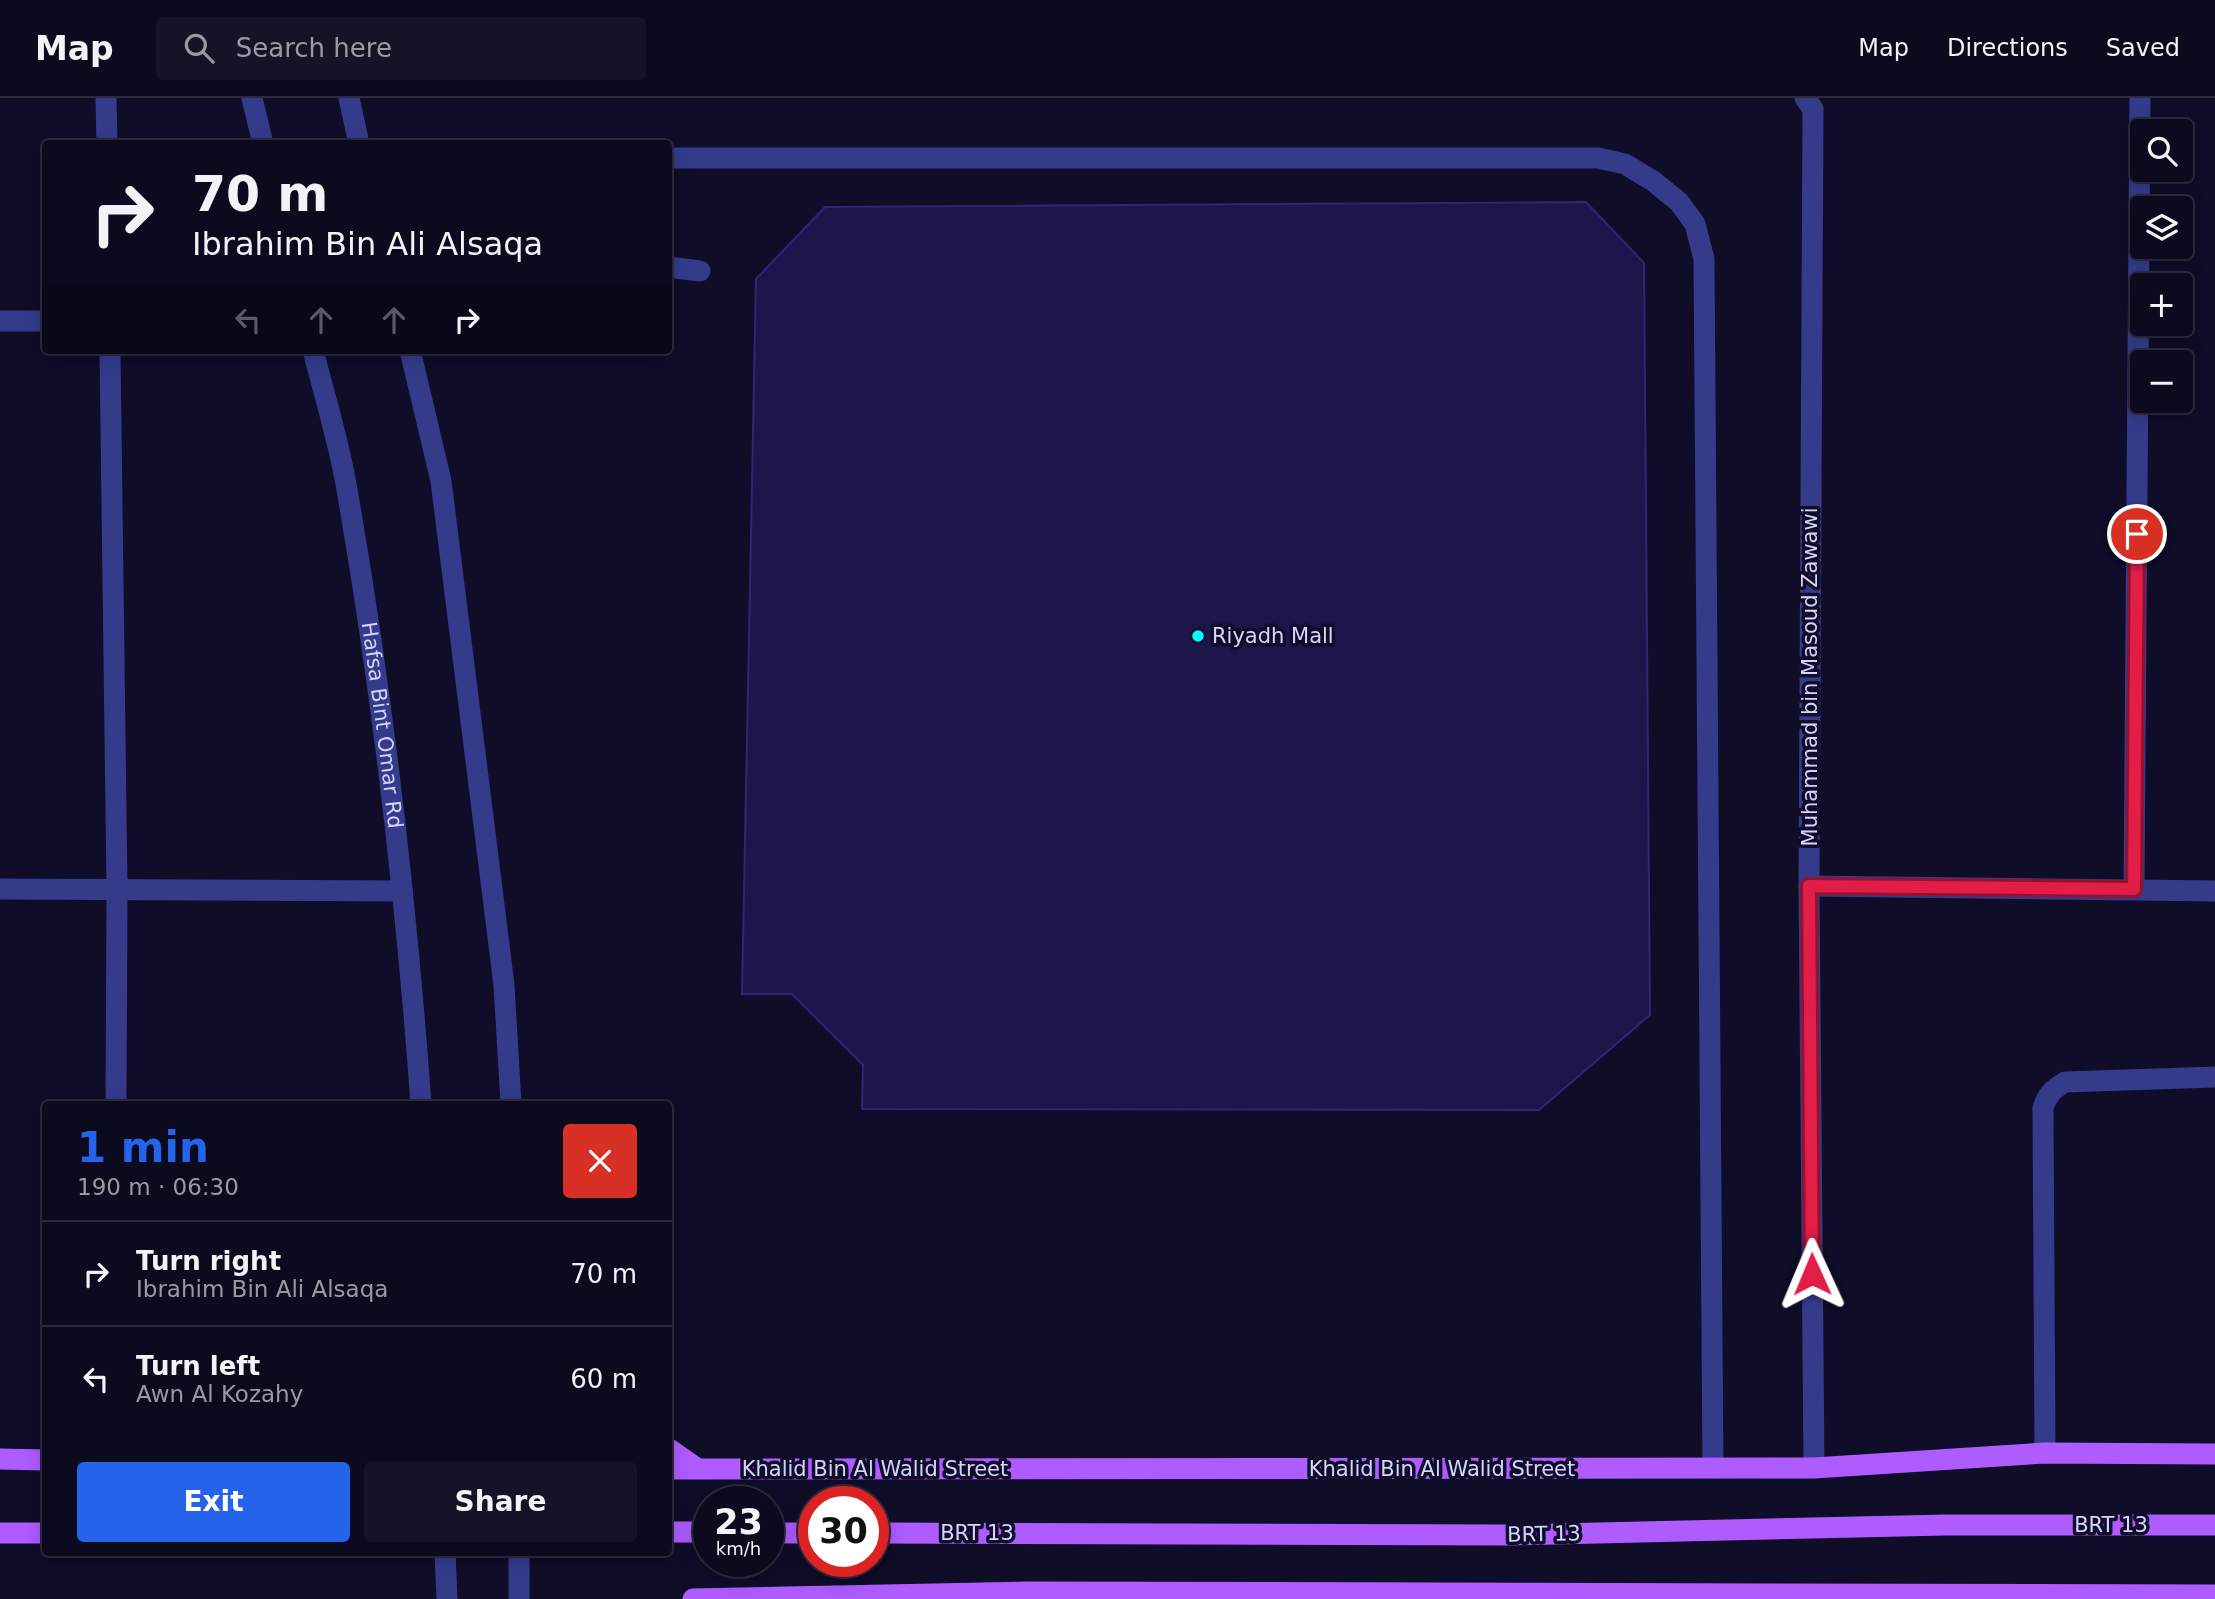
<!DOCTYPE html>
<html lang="en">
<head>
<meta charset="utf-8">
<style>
  :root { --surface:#0b0a1e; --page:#141327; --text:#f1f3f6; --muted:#9a9aa4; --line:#2b2b3c; --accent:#2563eb }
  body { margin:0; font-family:"DejaVu Sans",sans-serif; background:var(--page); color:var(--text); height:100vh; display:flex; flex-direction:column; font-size:26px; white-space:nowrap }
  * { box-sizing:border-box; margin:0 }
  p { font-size:23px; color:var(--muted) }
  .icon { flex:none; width:38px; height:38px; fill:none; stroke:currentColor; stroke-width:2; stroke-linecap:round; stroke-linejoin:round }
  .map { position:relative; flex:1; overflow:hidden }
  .drawer { position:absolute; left:42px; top:1003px; width:630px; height:455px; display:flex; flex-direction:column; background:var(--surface); border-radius:7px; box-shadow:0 4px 18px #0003,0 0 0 2px var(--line) }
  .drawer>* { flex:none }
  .top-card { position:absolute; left:42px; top:42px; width:630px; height:214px; border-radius:7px; box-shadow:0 4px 18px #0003,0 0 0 2px var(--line); background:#0b0a1e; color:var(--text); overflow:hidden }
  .buttons { position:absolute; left:2130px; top:21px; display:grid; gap:14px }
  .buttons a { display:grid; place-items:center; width:63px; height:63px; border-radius:7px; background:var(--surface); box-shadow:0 4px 18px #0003,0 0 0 2px var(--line); font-size:35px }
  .speed { position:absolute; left:693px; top:1388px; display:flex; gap:14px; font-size:35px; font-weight:700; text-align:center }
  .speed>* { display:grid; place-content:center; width:91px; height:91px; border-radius:50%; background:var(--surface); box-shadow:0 4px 18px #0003,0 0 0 2px var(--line); line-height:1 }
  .speed small { font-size:18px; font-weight:400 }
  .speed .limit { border:10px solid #d22; background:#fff; color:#111 }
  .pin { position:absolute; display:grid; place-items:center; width:60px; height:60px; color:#fff; margin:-30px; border:4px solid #fff; border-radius:50%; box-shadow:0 2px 7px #0007 }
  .me { position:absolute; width:77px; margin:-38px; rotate:359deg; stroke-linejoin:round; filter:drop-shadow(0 0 5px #0008) }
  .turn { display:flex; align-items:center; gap:24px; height:147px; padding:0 35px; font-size:32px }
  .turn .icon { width:91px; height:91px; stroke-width:2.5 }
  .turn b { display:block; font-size:49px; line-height:60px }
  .lanes { display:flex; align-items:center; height:66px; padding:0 35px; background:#0003; justify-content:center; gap:35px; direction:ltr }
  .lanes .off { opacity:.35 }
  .round { display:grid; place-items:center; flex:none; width:74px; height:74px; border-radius:7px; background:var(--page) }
  .head { display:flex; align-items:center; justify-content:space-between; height:119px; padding:0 35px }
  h1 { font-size:42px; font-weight:600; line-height:52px; color:var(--accent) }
  .cta { display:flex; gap:14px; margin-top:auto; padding:14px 35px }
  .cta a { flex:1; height:80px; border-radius:7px; background:var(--accent); color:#fff; font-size:28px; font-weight:600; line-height:80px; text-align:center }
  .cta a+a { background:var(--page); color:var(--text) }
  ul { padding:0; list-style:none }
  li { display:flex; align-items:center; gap:21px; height:105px; padding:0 35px; border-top:2px solid var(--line) }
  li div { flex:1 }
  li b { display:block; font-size:26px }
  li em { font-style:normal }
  header { display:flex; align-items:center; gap:42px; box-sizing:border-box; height:98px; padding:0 35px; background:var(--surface); border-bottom:2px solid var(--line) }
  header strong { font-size:33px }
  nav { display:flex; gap:38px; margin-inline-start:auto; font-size:24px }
  .search { width:490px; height:63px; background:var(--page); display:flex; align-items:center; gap:18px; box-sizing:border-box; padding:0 24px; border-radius:7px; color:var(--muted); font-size:26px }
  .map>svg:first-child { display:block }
  .building { fill:#1c174a; stroke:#2e2778; stroke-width:2 }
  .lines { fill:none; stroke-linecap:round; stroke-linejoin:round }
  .minor { stroke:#343b8b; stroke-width:21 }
  .major { stroke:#ae5bff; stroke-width:21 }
  .route-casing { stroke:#92132f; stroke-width:18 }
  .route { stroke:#e11d48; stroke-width:12 }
  .poi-dot { fill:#00fffb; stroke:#0f0d28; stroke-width:2.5 }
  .labels { text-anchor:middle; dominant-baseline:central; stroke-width:7; stroke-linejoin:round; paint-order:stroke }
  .poi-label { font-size:21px; fill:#d4d4ff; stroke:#0f0d28; text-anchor:start }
  .street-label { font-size:21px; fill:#d4d4ff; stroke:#0f0d28 }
</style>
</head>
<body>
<header>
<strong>Map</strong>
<div class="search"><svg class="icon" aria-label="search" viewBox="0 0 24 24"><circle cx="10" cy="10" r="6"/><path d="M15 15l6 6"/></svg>Search here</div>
<nav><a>Map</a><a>Directions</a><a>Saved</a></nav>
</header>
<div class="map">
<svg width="2215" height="1501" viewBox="0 0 2215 1501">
  <rect width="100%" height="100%" fill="#0f0d28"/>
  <path class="building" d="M1586,104L1644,165L1650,917L1539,1012L862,1011L863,967L792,896H742L756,181L825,109Z"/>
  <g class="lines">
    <g class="minor">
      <path d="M106,0L107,46"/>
      <path d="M252,0L263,46"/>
      <path d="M349,0L359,46"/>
      <path d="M1805,0L1813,11L1809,788L1814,1370"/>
      <path d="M668,60H1598L1625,66L1653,83L1679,104L1695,126L1704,161L1713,1370"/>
      <path d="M668,169L700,173"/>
      <path d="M0,223H46"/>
      <path d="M110,252L117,791L116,1006"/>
      <path id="s1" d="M313,252C324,296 338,341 346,386C382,591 406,799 421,1006"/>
      <path d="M410,252L441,383L504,887L511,1006"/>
      <path d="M1809,788L2215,793"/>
      <path d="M0,791L402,793"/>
      <path d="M2134,791L2140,0"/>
      <path d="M2045,1355L2043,1010C2047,997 2053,991 2065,984L2215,979"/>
      <path d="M445,1454L447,1501"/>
      <path d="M519,1454V1501"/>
    </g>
    <path class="major" d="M668,1350L698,1371
      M0,1361L46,1362
      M668,1371L1814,1370L2045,1355L2215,1356
      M668,1434H709
      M0,1435H46
      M768,1435H814
      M873,1435L1508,1437L1946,1427H2215
      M693,1501L1026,1494L2215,1497"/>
  </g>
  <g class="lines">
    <defs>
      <path id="route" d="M1812,1176L1809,788L2134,791L2137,436"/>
    </defs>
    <use href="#route" class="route-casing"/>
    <use href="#route" class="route"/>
  </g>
  <circle class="poi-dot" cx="1198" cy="538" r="7"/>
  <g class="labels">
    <g class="poi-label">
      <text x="1212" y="538">Riyadh Mall</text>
    </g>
    <g class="street-label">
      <text transform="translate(1810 579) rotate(-90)">Muhammad bin Masoud Zawawi</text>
      <text stroke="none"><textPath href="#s1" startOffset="382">Hafsa Bint Omar Rd</textPath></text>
      <text x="875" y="1371">Khalid Bin Al Walid Street</text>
      <text x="1442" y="1371">Khalid Bin Al Walid Street</text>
      <text x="2111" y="1427">BRT 13</text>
      <text x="977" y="1435">BRT 13</text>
      <text transform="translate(1544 1436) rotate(-1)">BRT 13</text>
    </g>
  </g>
</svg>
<div class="buttons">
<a><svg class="icon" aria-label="search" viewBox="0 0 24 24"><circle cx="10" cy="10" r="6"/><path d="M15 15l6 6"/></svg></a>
<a><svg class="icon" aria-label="layers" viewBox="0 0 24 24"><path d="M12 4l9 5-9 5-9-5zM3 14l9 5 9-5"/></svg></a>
<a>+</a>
<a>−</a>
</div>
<div class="speed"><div>23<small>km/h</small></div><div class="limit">30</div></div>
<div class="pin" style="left:2137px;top:436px;background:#d93025"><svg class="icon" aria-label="arrive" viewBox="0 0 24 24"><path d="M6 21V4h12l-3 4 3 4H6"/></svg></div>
<svg class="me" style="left:1812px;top:1176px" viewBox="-20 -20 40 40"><path d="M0-17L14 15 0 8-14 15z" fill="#e11d48" stroke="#fff" stroke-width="4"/></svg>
<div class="top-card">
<div class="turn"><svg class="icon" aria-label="right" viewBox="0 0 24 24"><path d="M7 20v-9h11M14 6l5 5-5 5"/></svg><div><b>70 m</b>Ibrahim Bin Ali Alsaqa</div></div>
<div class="lanes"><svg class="icon off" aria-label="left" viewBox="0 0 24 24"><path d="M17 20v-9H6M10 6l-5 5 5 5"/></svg><svg class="icon off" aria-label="ahead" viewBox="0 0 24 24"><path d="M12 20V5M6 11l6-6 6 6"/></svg><svg class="icon off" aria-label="ahead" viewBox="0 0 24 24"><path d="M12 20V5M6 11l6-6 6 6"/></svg><svg class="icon" aria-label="right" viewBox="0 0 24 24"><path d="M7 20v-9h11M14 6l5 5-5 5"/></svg></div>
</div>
<section class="drawer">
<div class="head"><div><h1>1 min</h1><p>190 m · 06:30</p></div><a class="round" style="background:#d93025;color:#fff"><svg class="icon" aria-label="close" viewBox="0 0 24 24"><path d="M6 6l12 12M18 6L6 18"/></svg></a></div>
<ul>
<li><svg class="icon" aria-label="right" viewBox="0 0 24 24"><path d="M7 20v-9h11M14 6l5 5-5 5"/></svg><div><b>Turn right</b><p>Ibrahim Bin Ali Alsaqa</p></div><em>70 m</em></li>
<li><svg class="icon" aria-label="left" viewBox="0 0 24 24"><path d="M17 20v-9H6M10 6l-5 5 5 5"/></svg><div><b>Turn left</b><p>Awn Al Kozahy</p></div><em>60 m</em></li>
</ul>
<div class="cta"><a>Exit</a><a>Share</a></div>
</section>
</div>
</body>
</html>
